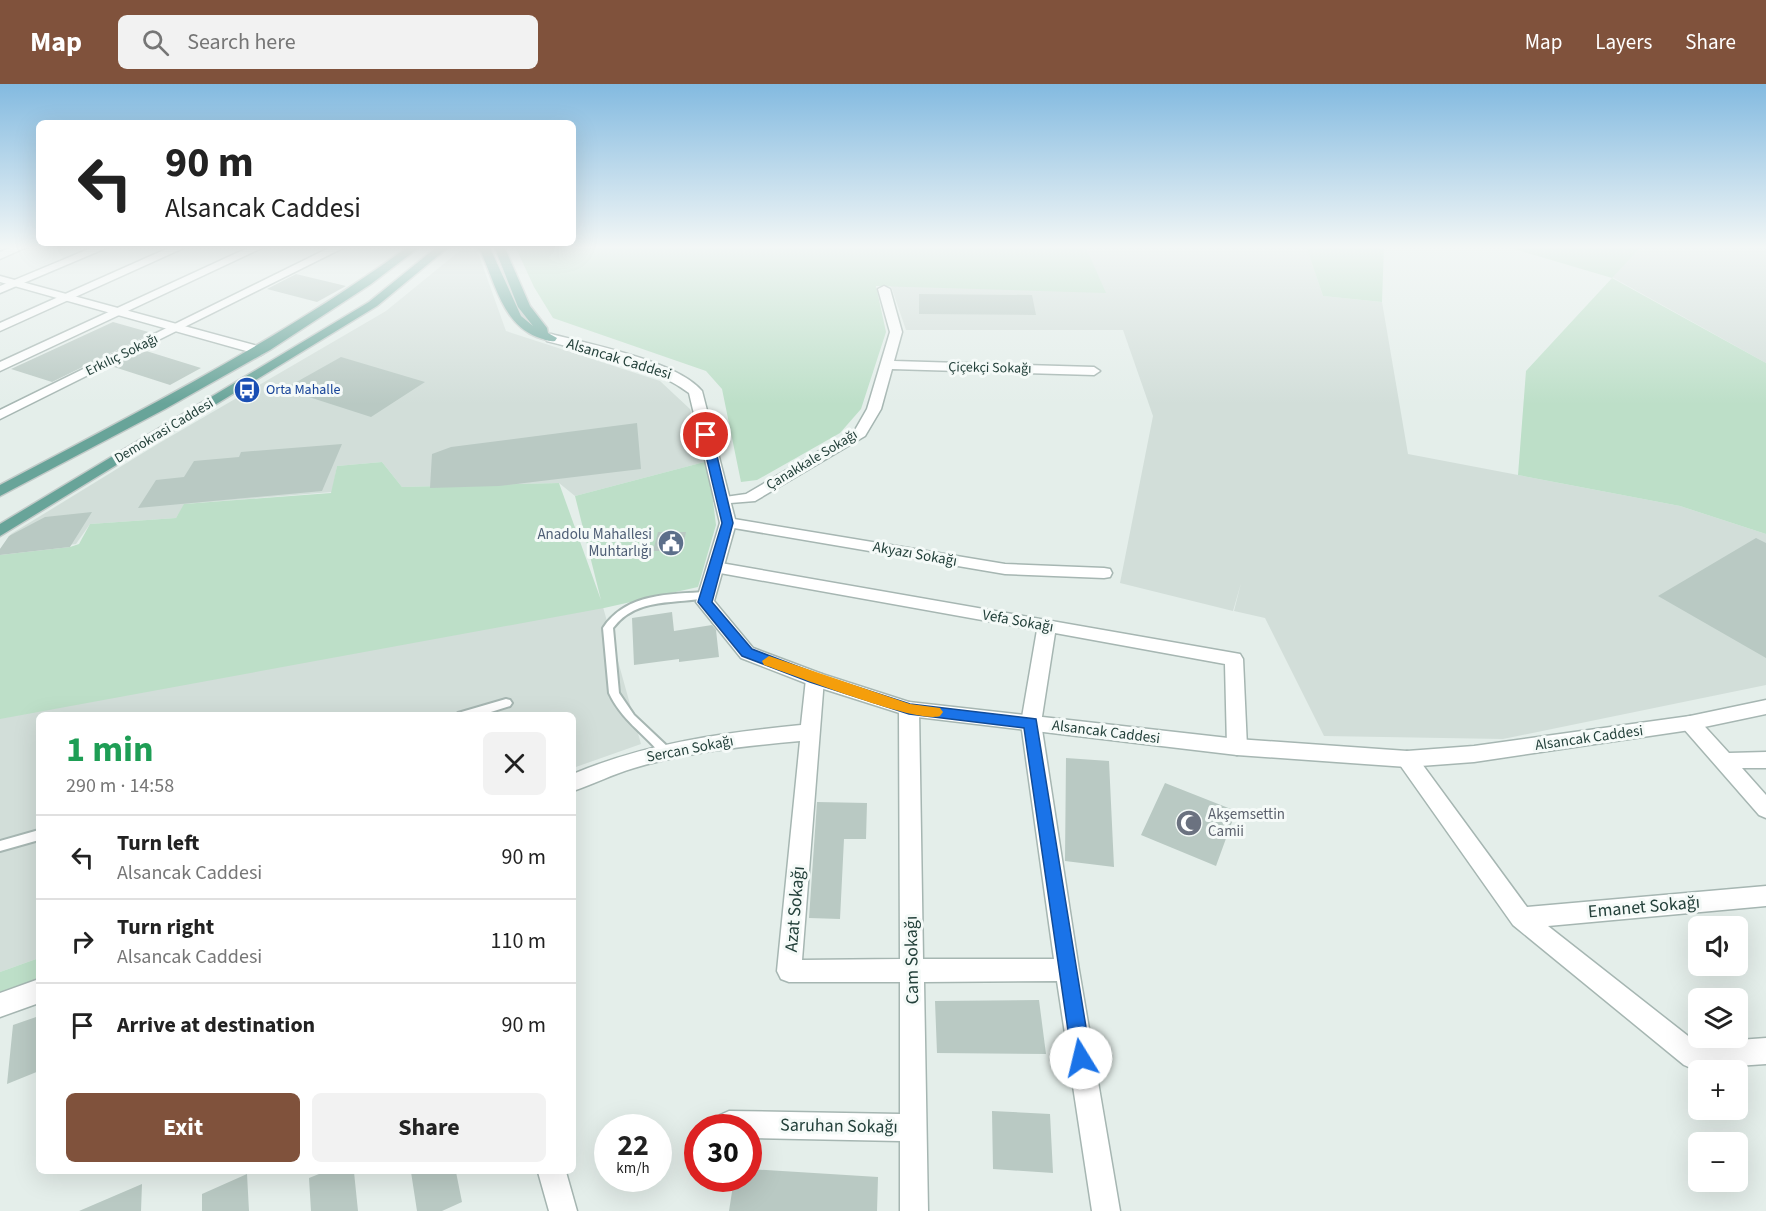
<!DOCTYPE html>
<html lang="en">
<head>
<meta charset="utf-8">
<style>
  :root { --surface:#fff; --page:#f2f2f2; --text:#222; --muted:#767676; --line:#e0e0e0; --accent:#80523c }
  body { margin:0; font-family:"Source Sans 3",sans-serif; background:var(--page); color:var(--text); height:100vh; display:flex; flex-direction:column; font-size:22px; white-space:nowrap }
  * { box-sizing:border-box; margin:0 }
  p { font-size:20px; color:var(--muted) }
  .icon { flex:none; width:33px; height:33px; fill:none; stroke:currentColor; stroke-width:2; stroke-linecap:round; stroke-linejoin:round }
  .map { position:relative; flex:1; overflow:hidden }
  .drawer { position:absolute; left:36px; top:628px; width:540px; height:462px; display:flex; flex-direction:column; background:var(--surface); border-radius:9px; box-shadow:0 6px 24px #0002 }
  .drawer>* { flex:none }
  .hud { position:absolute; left:36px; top:36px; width:540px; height:126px; border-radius:9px; box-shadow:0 6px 24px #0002; background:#fff; color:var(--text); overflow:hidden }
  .buttons { position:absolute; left:1688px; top:832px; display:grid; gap:12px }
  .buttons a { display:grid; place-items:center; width:60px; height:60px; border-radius:9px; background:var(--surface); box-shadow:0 6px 24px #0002; font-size:30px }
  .speed { position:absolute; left:594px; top:1030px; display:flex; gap:12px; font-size:30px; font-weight:700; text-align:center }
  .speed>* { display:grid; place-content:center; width:78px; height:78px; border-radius:50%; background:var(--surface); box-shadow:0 6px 24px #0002; line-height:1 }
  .speed small { font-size:15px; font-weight:400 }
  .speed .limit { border:9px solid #d22; background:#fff; color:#111 }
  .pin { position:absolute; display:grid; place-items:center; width:51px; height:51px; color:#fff; margin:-26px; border:3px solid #fff; border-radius:50%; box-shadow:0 2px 6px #0007 }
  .me { position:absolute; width:66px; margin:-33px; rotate:351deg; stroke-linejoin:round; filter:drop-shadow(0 0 4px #0008) }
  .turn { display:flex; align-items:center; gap:21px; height:126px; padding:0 30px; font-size:27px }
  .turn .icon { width:78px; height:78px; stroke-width:2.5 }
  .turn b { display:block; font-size:42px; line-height:51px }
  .round { display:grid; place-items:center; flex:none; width:63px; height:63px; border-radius:9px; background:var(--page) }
  .summary { display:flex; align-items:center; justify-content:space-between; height:102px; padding:0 30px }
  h1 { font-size:36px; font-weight:700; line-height:45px; color:#1e9e55 }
  .cta { display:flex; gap:12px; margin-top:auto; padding:12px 30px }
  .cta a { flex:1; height:69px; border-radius:9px; background:var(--accent); color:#fff; font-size:24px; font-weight:700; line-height:69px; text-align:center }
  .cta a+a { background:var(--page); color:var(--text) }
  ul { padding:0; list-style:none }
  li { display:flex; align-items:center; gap:18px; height:84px; padding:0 30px; border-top:2px solid var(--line) }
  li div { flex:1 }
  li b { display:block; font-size:22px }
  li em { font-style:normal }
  header { display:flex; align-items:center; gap:36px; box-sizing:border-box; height:84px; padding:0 30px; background:var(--accent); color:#fff }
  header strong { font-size:28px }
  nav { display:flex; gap:33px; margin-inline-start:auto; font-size:21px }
  .search { width:420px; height:54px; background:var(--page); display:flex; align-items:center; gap:15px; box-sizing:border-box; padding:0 21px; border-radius:9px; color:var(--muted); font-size:22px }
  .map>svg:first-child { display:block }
  .built { fill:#d2ded9 }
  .green { fill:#bddfc8 }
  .building { fill:#b9c9c3 }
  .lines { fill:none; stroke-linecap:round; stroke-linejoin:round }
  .service-casing { stroke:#a6b6b2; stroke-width:4 }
  .minor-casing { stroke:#a6b6b2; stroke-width:3 }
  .tertiary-casing { stroke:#a6b6b2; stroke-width:3 }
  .primary-casing { stroke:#c1cac8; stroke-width:3 }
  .service { fill:#fff; fill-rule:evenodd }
  .minor { fill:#fff; fill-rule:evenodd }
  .tertiary { fill:#fff; fill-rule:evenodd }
  .primary { fill:#68a499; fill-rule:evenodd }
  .route { fill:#1a73e8; stroke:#114b97; stroke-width:1.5 }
  .slow { fill:#f59e0b }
  .labels { text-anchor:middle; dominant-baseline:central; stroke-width:6; stroke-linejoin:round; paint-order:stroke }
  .far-street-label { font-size:14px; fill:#23403a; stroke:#f5faf8 }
  .far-transit-label { font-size:14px; fill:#164399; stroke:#f5faf8; text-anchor:start }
  .street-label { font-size:15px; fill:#23403a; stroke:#f5faf8 }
  .service-label { font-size:15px; fill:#4e5e75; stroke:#f5faf8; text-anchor:end }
  .worship-label { font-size:15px; fill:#5b616d; stroke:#f5faf8; text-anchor:start }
  .near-street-label { font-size:18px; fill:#23403a; stroke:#f5faf8 }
</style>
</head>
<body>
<header>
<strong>Map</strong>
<div class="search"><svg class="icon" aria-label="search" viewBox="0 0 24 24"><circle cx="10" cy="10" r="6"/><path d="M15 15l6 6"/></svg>Search here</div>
<nav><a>Map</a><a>Layers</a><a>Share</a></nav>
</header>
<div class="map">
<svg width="1766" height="1127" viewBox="0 0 1766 1127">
  <rect width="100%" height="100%" fill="#e4eeea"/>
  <path class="built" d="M1088,162H1306L1323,212L1382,218L1408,370L1680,422L1766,450V601L1503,655L1324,652L1265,534L1234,527L1241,499L1233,527L1120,499L1153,332L1123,246H906L891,202L1087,165Z
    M1649,162H1766V279L1612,193L1639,165Z
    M462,165L477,166L506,247L660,297L690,325L708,377L575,412L559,399L402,403L382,378L337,382L332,408L185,420L176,434L90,440L76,460L0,470V465L11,450L156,361L386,227Z
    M603,523L641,660L573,684V632H39V874L0,888V632Z"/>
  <path class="green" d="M515,162H1088L1087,166L1106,209L876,202L886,248L861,325L840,349L757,396L741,398L722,305L706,287L553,234L534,203Z
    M1306,162H1384L1382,218L1323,212Z
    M1504,162H1649L1639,165L1612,194L1766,279V450L1680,422L1518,391L1526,287L1612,194Z
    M708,377L716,441L698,503L604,524L0,635V471L70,463L79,460L90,440L176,434L184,420L331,409L337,382L382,378L402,403L559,399L601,516L575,412Z
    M39,874V897L0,911V888Z"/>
  <path class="building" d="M296,190L346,202L317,218L267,205Z
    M919,210L1032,211L1036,231L919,230Z
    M113,238L152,249L52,298L11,285Z
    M143,266L201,284L170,301L111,282Z
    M341,273L425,298L371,333L284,305Z
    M637,339L641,385L499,402L430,404L432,370L451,363Z
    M342,360L322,407L138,424L156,396L184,393L194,377L239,373L241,368Z
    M92,428L70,463L0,471V465L9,452L45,433Z
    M658,448H686L682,467H653Z
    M1756,454L1766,459V574L1658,512Z
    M672,528L674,547L712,541L716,546L719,573L679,578V575L634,581L632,534Z
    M1066,674L1109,677L1114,783L1065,777Z
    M1165,699L1236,727L1216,782L1141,751Z
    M817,718L867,719L866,755H844L840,835L809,834Z
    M1039,916L1046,970L937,969L935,917Z
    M39,932V987L7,1000L13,941Z
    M992,1027L1050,1030L1053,1089L993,1085Z
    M748,1085L878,1093L877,1127H729L734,1095H748Z
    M324,1088H354L358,1127H311L309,1094Z
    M411,1088H456L462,1118L442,1127H417Z
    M247,1090L249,1127H202V1110Z
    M142,1100L141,1127H79Z"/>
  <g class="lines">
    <defs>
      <path id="service" d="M707,508L711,509L712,511L711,513C676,521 637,512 613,544L619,609L634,631L669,664L671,667L669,670L665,672L661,670C643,649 621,635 609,609L603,544C626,509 670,510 707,508Z
        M506,615L510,616L512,619L510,622L478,632H457L458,629Z
        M39,746V756L0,767V757Z"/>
      <path id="minor" d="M14,162H29L0,175V168Z
        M96,162H111L0,209V202Z
        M173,162H188L0,247V239Z
        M252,162H266L0,287V278Z
        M333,162H347L0,335V326Z
        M884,202L890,205L902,248L894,277L1094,283L1100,287L1094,291L892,285L881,325L865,352L755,417L718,420L715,417L718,414L746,410L855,346L867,325L890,248L878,205Z
        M728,434L1005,480L1104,484L1110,485L1112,489L1110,493L1104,494L1005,490L722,442L720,439L722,436Z
        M715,478L1240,570L1243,575L1247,663L1244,668L1237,671L1230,668L1227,663L1225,580L1055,549L1041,639L1079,886L1120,1127H1092L1057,897L924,898L928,1127H900V1057L748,1054V1044H717L716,1040L720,1031L729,1027L900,1030V898H789L781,895L777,887L800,657C744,662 688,668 634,684C613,690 594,700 573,707V690C646,659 723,649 801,641L806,595L808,590L815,588L822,590L824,595L802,876L900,875L899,625L902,620L909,618L916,620L919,625L923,875H1054L1021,639L1037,546L709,487L707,483L709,479Z
        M1690,632L1697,634L1729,669L1766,668V684H1742L1766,711V734L1759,731L1683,644L1680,639L1683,634Z
        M1407,667L1414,669L1527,823L1766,802V822L1548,842L1697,959L1766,954V980L1693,985L1684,981L1513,841L1400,681L1397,675L1400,669Z
        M39,895V919L0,933V909Z
        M538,1088H566L577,1127H549Z"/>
      <path id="tertiary" d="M0,192L265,264L267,267L261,271L257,270L0,198Z
        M551,250C589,260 677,277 702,307L736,439L714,517L753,564L822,590L909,618L1237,655L1407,667L1474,662L1690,632L1766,616V630L1690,646L1474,678L1407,683L1237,671L909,632L808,600L741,574L696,518L720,439L689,309C648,279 595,270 547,257L545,254L547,251Z"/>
      <path id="primary" d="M409,162H421L371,200L270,266L165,325L0,412V401C140,327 280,256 409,162Z
        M438,162H450L377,222L0,452V440L369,218Z
        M474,162L490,164L521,232L533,242L518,223L494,162H504L530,222L547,244L548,249L557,254L555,257C548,258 544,255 537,253C503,240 495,199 481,168Z"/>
    </defs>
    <use href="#service" class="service-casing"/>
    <use href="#minor" class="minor-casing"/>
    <use href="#tertiary" class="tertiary-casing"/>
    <use href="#primary" class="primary-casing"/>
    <use href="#service" class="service"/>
    <use href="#minor" class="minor"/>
    <use href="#tertiary" class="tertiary"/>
    <use href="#primary" class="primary"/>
  </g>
  <linearGradient id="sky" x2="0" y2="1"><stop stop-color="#83bae0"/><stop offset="0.51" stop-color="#f3f7f6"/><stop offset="1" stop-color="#f3f7f6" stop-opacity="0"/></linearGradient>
  <rect width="1766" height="320" fill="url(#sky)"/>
  <path class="route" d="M706,347L712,351L733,439L712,518L752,565L820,591L910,620L1036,635L1091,974L1088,981L1081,984L1074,981L1072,974L1024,644L909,630L810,598L742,572L698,518L722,439L701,351Z"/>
  <path class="slow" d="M769,572L910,620L940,624L943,628L940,632C916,640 795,591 764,581L762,577Z"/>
  <defs>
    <symbol id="bus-disc" viewBox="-11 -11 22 22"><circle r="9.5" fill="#1a4fb4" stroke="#f5faf8"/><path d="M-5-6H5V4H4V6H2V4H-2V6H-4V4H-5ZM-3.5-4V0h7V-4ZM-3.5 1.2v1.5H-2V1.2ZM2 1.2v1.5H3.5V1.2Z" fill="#fff"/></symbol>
    <symbol id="civic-disc" viewBox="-11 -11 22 22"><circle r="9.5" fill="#5c6f8a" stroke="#f5faf8"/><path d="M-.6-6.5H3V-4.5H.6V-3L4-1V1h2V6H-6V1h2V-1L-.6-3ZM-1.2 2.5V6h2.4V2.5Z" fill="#fff"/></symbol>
    <symbol id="mosque-disc" viewBox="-11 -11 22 22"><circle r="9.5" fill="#6b7280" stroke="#f5faf8"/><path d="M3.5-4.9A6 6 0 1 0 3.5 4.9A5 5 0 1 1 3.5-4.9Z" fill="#fff"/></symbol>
  </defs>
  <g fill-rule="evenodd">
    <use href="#bus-disc" x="232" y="291" width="30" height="30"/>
    <use href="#civic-disc" x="656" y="444" width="30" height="30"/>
    <use href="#mosque-disc" x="1174" y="724" width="30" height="30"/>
  </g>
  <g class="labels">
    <g class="far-street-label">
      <text transform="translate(122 271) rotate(-26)">Erkılıç Sokağı</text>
      <text transform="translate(990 284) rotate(1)">Çiçekçi Sokağı</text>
      <text transform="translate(164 347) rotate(-31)">Demokrasi Caddesi</text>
      <text transform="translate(812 376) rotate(-31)">Çanakkale Sokağı</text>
    </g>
    <g class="far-transit-label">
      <text x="266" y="306">Orta Mahalle</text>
    </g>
    <g class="street-label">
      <text transform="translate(619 275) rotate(17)">Alsancak Caddesi</text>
      <text transform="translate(915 470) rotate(10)">Akyazı Sokağı</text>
      <text transform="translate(1018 537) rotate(10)">Vefa Sokağı</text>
      <text transform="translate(1106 648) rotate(7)">Alsancak Caddesi</text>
      <text transform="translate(1589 654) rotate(-8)">Alsancak Caddesi</text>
      <text transform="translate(690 665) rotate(-11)">Sercan Sokağı</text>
    </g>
    <g class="service-label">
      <text x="652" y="450">Anadolu Mahallesi<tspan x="652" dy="17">Muhtarlığı</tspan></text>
    </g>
    <g class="worship-label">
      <text x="1208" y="730">Akşemsettin<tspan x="1208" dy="17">Camii</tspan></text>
    </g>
    <g class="near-street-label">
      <text transform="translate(1644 823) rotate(-5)">Emanet Sokağı</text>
      <text transform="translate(795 825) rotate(-85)">Azat Sokağı</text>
      <text transform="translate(912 876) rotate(-91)">Cam Sokağı</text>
      <text transform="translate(839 1042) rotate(1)">Saruhan Sokağı</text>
    </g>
  </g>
</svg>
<div class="buttons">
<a><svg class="icon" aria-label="sound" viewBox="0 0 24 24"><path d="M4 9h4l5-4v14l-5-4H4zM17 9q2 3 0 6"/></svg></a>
<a><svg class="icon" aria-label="layers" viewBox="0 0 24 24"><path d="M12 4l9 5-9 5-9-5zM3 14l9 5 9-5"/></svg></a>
<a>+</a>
<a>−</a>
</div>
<div class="speed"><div>22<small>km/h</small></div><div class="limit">30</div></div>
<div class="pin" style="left:706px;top:351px;background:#d93025"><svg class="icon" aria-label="arrive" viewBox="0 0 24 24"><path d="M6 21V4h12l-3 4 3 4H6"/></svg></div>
<svg class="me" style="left:1081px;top:974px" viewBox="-20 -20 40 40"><circle r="19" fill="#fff"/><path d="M0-13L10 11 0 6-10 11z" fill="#1a73e8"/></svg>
<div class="hud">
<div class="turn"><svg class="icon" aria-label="left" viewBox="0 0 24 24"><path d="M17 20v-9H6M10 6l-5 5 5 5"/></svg><div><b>90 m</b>Alsancak Caddesi</div></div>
</div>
<section class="drawer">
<div class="summary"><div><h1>1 min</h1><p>290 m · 14:58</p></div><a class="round"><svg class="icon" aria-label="close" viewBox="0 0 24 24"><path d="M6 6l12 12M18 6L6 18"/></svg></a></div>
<ul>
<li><svg class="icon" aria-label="left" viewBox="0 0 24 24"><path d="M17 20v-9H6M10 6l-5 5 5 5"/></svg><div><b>Turn left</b><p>Alsancak Caddesi</p></div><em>90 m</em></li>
<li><svg class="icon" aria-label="right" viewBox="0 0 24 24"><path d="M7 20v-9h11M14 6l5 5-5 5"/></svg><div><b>Turn right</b><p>Alsancak Caddesi</p></div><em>110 m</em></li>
<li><svg class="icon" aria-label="arrive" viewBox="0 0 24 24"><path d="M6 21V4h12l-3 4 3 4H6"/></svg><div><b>Arrive at destination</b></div><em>90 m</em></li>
</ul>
<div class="cta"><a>Exit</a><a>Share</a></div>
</section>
</div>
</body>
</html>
